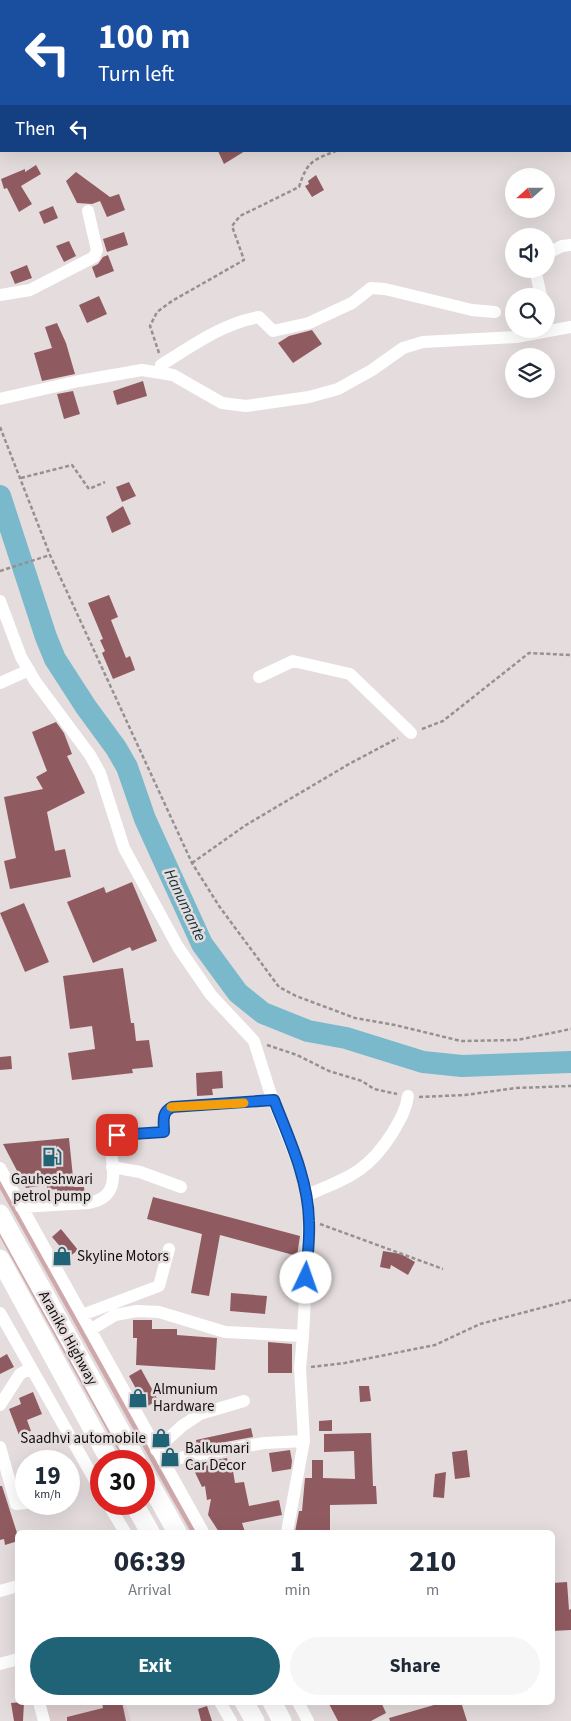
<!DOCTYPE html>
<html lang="en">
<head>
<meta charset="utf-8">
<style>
  :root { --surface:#fff; --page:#f6f6f7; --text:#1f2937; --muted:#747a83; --accent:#206376 }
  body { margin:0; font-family:"Source Sans 3",sans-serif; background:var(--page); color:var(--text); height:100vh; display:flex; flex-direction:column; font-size:19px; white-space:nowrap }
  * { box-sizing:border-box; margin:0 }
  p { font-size:16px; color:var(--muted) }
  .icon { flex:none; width:28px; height:28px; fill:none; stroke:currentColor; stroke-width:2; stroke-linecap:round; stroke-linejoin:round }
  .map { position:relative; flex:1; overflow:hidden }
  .details { position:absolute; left:15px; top:1530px; width:540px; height:175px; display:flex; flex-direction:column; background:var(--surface); border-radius:8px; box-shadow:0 5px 20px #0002 }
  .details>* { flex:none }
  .hud { position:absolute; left:0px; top:0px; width:571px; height:152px; box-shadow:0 5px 20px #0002; background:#1a4fa0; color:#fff; overflow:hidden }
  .needle { width:32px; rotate:249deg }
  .fabs { position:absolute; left:505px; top:168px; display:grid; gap:10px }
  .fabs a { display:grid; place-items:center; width:50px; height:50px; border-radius:50%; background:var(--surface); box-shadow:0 5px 20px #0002; font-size:25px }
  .speed { position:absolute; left:15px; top:1450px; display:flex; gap:10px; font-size:25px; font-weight:700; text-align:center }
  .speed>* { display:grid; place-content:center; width:65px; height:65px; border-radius:50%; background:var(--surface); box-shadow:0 5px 20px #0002; line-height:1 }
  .speed small { font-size:12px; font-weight:400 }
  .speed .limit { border:8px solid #d22; background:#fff; color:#111 }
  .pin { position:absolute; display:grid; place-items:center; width:42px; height:42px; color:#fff; margin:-21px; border-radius:10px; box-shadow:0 2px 8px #0006 }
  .me { position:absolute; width:55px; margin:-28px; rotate:3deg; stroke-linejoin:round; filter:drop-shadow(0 0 4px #0008) }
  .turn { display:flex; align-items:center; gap:18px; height:105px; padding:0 15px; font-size:22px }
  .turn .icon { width:65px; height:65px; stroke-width:2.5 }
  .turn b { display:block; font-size:35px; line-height:42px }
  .then { display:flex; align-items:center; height:48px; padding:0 15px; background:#0003; gap:10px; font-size:19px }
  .eta { display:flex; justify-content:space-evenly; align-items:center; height:85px; text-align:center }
  .eta b { font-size:30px; font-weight:700; line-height:35px }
  .action { display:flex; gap:10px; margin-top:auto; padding:10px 15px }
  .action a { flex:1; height:58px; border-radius:30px; background:var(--accent); color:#fff; font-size:20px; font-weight:700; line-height:58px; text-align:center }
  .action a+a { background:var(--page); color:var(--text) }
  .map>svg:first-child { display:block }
  .built { fill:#e0cfd0 }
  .green { fill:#cea8aa }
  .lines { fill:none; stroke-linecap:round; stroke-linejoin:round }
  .river { stroke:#7ab8cc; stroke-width:22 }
  .building { fill:#905b60 }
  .path { stroke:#969191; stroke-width:2.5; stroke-dasharray:4 2.5; stroke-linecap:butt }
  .minor { stroke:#fff; stroke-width:12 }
  .highway { stroke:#fff; stroke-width:19 }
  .route-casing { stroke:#114b97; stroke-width:12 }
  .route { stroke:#1a73e8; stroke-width:9 }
  .slow { stroke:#f59e0b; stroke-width:9 }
  .labels { text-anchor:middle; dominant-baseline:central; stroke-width:5; stroke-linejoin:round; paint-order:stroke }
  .poi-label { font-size:15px; fill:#100e0e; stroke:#e5dddd; text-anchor:start }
  .street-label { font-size:15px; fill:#100e0e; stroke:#e5dddd }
  .water-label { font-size:16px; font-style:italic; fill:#103039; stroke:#e5dddd }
</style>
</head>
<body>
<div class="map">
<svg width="571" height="1721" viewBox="0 0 571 1721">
  <rect width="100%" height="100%" fill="#e5dddd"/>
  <path class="built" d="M45,1703H125L131,1721H49Z"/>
  <path class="green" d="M0,1181L196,1532H191L172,1499L0,1189Z
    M0,1224L130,1461H124L0,1237Z"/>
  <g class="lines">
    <path class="river" d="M0,496L46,637L55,659L86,707L116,748L127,767L145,819L202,944L238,993L263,1013L308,1031L346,1038L423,1062L462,1066L571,1062"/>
  </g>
  <path class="building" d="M218,151H245L224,164Z
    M36,165L41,174L21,186L32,204L19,212L7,188L4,189L1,179L25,169V172Z
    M76,172L110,197L119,194L125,210L107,217L100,201L92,204L77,203L66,181Z
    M316,175L324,190L312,197L305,186L309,184L308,181Z
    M53,206L58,218L44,224L39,212Z
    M124,232L128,245L107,252L103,239Z
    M69,241L76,256L64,262L56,246Z
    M108,255L114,271L96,278L92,267L98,264L103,257Z
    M27,265L32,278L15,284L10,272Z
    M99,296L107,314L87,323L79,305Z
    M57,323L66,343L75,374L42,381L34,353L52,348L45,327Z
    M312,330L322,344L293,363L278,343L289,336Z
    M143,381L147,396L117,405L113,391Z
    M73,391L80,414L64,419L57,394Z
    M129,482L136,496L122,502L116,487Z
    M123,506L131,524L112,533L106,517Z
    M109,595L118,617L111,620L126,658L130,656L135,670L113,679L102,653L105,651L100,640L103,639L88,603Z
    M56,722L64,733L72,754L67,756L85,793L47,812L55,851L65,849L71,877L10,889L4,861L16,858L4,797L43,789L36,777L47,771L32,732Z
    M132,882L157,941L132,951L130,947L93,963L67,902L104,887L106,893Z
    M24,903L49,962L25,972L0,913Z
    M123,968L131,1023H134L136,1041L149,1040L153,1067L132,1069L133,1073L72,1080L68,1053L95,1049L92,1026L70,1029L63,976Z
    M11,1056L12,1069L0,1070V1057Z
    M222,1071L223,1088L212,1089L213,1095L197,1096L196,1073Z
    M69,1138L74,1187H84L85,1195L57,1197V1189L47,1190V1185L26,1188L3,1144Z
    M153,1197L300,1236L297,1256L220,1235L209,1296L191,1293L202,1234L147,1219Z
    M61,1229L78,1250L69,1257L52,1237Z
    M383,1251L401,1254L415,1262L408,1275L391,1265L390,1269L380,1267Z
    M231,1293L267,1296L265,1314L230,1311Z
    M133,1320H152V1329H177V1335L217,1338L215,1370L136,1365L137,1338H133Z
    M268,1342L292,1344V1373H268Z
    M7,1354L14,1367L0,1374V1358Z
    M141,1369L158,1400L146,1407L129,1376Z
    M359,1386H369L371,1401L360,1402Z
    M33,1392L42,1414L27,1420L31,1431L19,1435L9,1409L21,1404L19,1398Z
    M332,1420V1431H319V1421Z
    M251,1428L253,1437L197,1447L196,1440Z
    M371,1433L373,1486H376L377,1504L330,1505V1532H295L299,1511H302L305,1478H312V1460H323V1478L355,1479L354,1451L324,1452V1434Z
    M290,1450L292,1461L291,1469L272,1472L269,1453Z
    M467,1450L470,1477L455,1479L452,1452Z
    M227,1458L230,1472L233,1471L235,1483L244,1482L249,1506L279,1500L282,1515L242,1523L245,1532H219L208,1515L211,1499L207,1500L205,1486L202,1487L191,1464Z
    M446,1472L444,1498L433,1497L435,1474Z
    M0,1486H2L18,1536V1541L5,1545L4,1539L0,1540Z
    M567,1582L569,1610L571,1609V1630L552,1631V1583Z
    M24,1702L23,1721H14L11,1703Z
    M102,1702H122L126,1721H67V1717L103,1708Z
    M328,1702H381L386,1713L371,1721H338Z
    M433,1702H461L467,1721H390L389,1718L434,1705Z
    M207,1706L212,1721H201L198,1709Z"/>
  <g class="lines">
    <path class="path" d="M570,54L571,53
      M0,62H1
      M159,353L150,326L157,312L172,301L244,260L232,226L240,216L299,187C307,162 312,160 336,151
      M0,427L50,555L192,863L219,906L279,987L296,996L355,1018L395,1025L461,1041L517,1040L571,1029
      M21,478L72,465L89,489L105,482
      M0,571L50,555
      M422,729L443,721L529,653L571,655
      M192,863L246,825L349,764L398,738
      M267,1045L297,1055L329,1071L362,1081L374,1089L397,1094
      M419,1097L465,1095L516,1088L571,1086
      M320,1224L443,1269
      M311,1367L345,1363L435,1345L480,1324L571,1300"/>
    <path class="minor" d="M114,0V1
      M570,101L571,102
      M546,254L562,246L571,245
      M535,269L541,296
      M0,295L30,290L94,257L97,250L88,211
      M161,365C192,346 223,323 259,317L273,331L309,323L352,303L371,288L385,289L472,310L495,312
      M0,399L79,381L142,370L173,375L222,403L246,406L309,397L338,389L372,370L403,348L423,342L516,337L571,327
      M0,601L21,657L35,681L90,755L100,773L124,848L178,947L211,995L254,1041L270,1092L300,1168L307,1195
      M259,677L293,661L350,674L411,733
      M0,683L29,670
      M112,1167L140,1172L181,1187
      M0,1168L203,1532
      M21,1207L88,1203C123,1197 112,1168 110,1141L117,1135L164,1132C164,1121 162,1113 172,1107L273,1100
      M0,1313L101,1491
      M82,1315L159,1286L169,1249
      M90,1330L115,1315L137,1311L159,1312L225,1332L303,1336
      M0,1405L20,1374L31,1368
      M0,1447L16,1504L26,1503
      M156,1450L182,1426L200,1414L244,1401
      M163,1461L264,1443L304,1441
      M108,1504L125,1532
      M287,1532L304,1441L300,1368L303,1336L309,1220L307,1195C348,1178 368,1172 393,1132C400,1120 406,1110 408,1096
      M0,1591L18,1586
      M0,1664L18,1659
      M39,1702L44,1721
      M220,1702L231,1721
      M298,1702L308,1721"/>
    <path class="highway" d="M0,1214L137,1461
      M0,1259L110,1461
      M144,1473L177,1532
      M134,1504L150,1532
      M244,1702L255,1721
      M272,1702L282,1721"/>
  </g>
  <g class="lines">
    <defs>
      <path id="route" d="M117,1135L164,1132C164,1121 161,1113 172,1107L274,1100C289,1139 308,1178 309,1221C310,1240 307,1259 306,1278"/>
    </defs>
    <use href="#route" class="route-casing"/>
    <use href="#route" class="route"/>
    <path class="slow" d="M171,1107L244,1103"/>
  </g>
  <defs>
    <symbol id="fuel-bare" viewBox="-9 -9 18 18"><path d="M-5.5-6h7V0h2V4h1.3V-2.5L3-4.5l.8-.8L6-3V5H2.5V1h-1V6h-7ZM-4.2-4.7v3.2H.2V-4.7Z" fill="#206376" stroke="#e5dddd" stroke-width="2.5" paint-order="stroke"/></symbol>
    <symbol id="shop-bare" viewBox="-9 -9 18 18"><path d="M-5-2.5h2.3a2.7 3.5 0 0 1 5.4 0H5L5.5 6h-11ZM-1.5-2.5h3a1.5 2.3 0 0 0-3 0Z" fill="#206376" stroke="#e5dddd" stroke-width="2.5" paint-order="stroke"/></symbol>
  </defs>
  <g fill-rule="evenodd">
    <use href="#fuel-bare" x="38" y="1143" width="28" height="28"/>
    <use href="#shop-bare" x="48" y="1242" width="28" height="28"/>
    <use href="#shop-bare" x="124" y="1384" width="28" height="28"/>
    <use href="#shop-bare" x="147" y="1424" width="28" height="28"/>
    <use href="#shop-bare" x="156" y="1443" width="28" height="28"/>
  </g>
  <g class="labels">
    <g class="poi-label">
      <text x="52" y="1179" text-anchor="middle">Gauheshwari<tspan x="52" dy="17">petrol pump</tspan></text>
      <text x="77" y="1256">Skyline Motors</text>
      <text x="153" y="1389">Almunium<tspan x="153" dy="17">Hardware</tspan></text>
      <text x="146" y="1438" text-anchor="end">Saadhvi automobile</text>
      <text x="185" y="1448">Balkumari<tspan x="185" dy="17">Car Decor</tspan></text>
    </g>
    <g class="street-label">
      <text transform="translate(68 1338) rotate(61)">Araniko Highway</text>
    </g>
    <g class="water-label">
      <text transform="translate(185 905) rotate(65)">Hanumante</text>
    </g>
  </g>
</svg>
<div class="fabs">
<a><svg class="needle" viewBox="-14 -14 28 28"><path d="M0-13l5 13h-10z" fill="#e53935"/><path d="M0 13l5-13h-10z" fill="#747a83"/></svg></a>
<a><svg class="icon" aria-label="sound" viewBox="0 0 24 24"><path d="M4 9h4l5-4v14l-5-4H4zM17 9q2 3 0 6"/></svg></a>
<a><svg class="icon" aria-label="search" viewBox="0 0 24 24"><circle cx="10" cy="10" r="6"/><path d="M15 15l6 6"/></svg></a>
<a><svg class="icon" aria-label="layers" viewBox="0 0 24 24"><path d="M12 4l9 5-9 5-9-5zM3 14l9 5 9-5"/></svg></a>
</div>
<div class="speed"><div>19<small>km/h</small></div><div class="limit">30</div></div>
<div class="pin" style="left:117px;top:1135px;background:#d93025"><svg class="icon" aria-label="arrive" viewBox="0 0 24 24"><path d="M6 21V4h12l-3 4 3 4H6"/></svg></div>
<svg class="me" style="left:306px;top:1278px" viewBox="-20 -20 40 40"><circle r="19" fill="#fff"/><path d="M0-13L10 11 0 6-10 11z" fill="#1a73e8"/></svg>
<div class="hud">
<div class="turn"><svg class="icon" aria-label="left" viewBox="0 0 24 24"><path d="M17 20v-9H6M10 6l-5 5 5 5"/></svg><div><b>100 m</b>Turn left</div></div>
<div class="then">Then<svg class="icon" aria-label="left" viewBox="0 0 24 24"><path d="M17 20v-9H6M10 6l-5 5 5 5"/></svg></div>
</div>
<section class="details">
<div class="eta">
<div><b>06:39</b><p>Arrival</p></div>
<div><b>1</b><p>min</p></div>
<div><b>210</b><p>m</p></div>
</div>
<div class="action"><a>Exit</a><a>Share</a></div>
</section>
</div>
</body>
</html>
